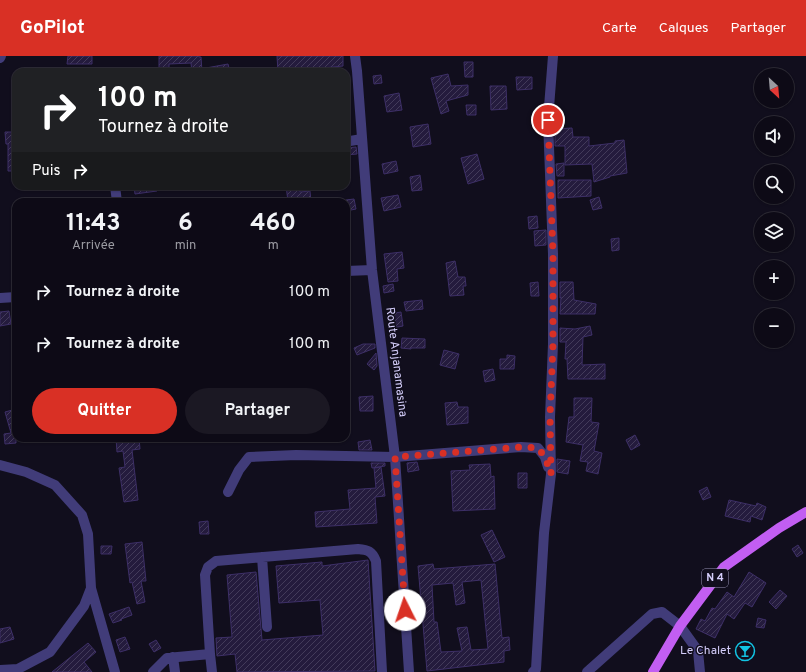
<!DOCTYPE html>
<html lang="fr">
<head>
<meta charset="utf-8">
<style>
  :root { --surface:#0d0a16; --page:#1b1823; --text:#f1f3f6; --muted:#9a9aa1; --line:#2d2b35; --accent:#d93025 }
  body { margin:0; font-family:Overpass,sans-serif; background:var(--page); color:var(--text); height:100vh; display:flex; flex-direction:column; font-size:15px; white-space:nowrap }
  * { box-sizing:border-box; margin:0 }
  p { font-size:13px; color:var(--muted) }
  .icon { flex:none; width:22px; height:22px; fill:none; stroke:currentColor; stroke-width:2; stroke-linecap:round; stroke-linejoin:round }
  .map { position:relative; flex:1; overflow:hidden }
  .sheet { position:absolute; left:12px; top:142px; width:338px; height:244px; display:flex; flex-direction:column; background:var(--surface); border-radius:12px; box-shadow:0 1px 3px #0004,0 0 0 1px var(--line) }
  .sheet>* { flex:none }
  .banner { position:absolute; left:12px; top:12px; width:338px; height:122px; border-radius:12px; box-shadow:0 1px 3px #0004,0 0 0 1px var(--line); background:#202124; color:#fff; overflow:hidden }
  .needle { width:26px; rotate:154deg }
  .controls { position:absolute; left:754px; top:12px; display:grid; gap:8px }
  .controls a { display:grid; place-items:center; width:40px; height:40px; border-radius:50%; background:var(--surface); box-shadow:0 1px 3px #0004,0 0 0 1px var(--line); font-size:20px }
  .pin { position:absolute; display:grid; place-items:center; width:34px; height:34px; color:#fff; margin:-17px; border:2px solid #fff; border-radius:50%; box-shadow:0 1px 4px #0007 }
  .me { position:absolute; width:44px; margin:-22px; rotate:356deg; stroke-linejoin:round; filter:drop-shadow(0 0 3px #0008) }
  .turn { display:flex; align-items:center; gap:14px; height:84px; padding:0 20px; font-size:18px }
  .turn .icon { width:52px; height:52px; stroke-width:2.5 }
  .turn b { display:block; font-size:28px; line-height:34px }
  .then { display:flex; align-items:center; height:38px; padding:0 20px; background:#0003; gap:8px; font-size:15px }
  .eta { display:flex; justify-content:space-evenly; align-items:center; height:68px; text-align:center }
  .eta b { font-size:24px; font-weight:700; line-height:28px }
  .button { display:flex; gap:8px; margin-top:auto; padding:8px 20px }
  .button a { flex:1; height:46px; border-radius:24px; background:var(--accent); color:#fff; font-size:16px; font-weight:700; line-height:46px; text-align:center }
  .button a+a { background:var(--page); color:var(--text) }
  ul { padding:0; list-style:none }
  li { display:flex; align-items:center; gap:12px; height:52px; padding:0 20px }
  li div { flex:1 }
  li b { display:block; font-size:15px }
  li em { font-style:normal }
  header { display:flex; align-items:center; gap:24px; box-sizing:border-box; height:56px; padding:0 20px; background:var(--accent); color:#fff }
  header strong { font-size:19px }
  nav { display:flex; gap:22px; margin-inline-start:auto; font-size:14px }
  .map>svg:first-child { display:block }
  .building { fill:url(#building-hatch); stroke:#3d2f67; fill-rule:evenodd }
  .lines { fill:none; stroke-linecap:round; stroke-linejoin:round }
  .minor { stroke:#413c79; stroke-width:10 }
  .major { stroke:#c25ef2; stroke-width:10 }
  .route { stroke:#d93025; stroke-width:7; stroke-dasharray:0 12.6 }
  .labels { text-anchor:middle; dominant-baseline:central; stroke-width:3; stroke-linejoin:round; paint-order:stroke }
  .shield { fill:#110e1d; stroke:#9a94b8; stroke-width:1 }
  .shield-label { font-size:11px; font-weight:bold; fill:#d5cefb }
  .street-label { font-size:12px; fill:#d5cefb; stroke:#110e1d }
  .poi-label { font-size:12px; fill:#d5cefb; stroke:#110e1d; text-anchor:end }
</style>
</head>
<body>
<header>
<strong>GoPilot</strong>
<nav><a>Carte</a><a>Calques</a><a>Partager</a></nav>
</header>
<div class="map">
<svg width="806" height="616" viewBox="0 0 806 616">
  <defs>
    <pattern id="building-hatch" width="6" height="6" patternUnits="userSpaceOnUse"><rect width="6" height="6" fill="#241b3d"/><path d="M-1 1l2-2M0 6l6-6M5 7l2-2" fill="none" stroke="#433b5a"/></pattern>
  </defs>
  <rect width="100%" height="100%" fill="#110e1d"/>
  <path class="building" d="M68,0H92V8H67Z
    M159,0H199V1H201L202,16H192L191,7L169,8V16H159Z
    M277,0H343V10L323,12L324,16H312V13L278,16Z
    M464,6H473V21H465Z
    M228,8L230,16H207L206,12Z
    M448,18L451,30L468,29V39L446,45L449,55L441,58L431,22Z
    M381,19L382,27L374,28L373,20Z
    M516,21H532V33L517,34Z
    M490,30H506L507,53L491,54Z
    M399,37L402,54L387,56L384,40Z
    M466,49H476V59H467Z
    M428,68L431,88L413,91L410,71Z
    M572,72L573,81H589V90L615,87V85L624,84L627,117L610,120V121L594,126L592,108L565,109V90H555V73Z
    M5,76H16V115H8V88H6Z
    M356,91L357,98L346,99V92Z
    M477,98L484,123L468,128L461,102Z
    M396,105L398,115L384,118L382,108Z
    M564,107V120H557L556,108Z
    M420,119L422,134L412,135L410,121Z
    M558,124H591V140L558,142Z
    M134,130H157V135L135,138Z
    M286,130H299L300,136L310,135L311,146L288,145Z
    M398,139L401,151L384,155L381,142Z
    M599,141L602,152L593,154L590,144Z
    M354,143L356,153L346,155V144Z
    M537,160L538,172L529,173L528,161Z
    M546,174V189L535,190L534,175Z
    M619,182V194L612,195L611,183Z
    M402,196L404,212L397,213L398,225L388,226L384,198Z
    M455,205L458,221H465L466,230H463L464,239L450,240L446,207Z
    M538,226L539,240H531L530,227Z
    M560,226H573L574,244L596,248L595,258H560L561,241L560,242Z
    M393,228L394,235L384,237L383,230Z
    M422,244L423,253L406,255L404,246Z
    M9,255L11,268L0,270V256Z
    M401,256L403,270L392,272L389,258Z
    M590,270L592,279L583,281L582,309L605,308V323H568L567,303H565L566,286H560V272L575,273Z
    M402,282L425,283V292H411V293L401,292Z
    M363,288H375V292L357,299L354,292Z
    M444,294L459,298L455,313L440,309Z
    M376,297L377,310L374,314L367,308Z
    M507,299L515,300L514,313H500V303H507Z
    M493,313L495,324L485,326L483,315Z
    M373,340V355H360L359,341Z
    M574,342H592L591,366L599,367L594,395L602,397L598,418L586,415L588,406L580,405L583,389L566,386L569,361H574Z
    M457,346L458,351H468V367L447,369L445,347Z
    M16,353V387L5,388L4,378L11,377L5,356Z
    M635,379L640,389L631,394L626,384Z
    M116,382H130V384L139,382L140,393L132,394L138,444L124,446L119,412L125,411L123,395L117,396Z
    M370,384L372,394H359L358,386Z
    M557,403L570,405L568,418L557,416Z
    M417,406L419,414L408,416L407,407Z
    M371,407H385V410L372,412Z
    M490,408L491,421L494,420L495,453L453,455L451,415L470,414L469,409Z
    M381,411L385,440L375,441L377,467L316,471L315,456L350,453L348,434L376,432L374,412Z
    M518,417H527V432H518Z
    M707,431L711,441L703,444L699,435Z
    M729,444L756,450L757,447L766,451L762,464L751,460L750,466L725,460Z
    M208,465L209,478H200L199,466Z
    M492,474L505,501L494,506L481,479Z
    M142,486L146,525H141L145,546L137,548L132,526L130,527L125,488Z
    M798,489L803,497L797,501L792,493Z
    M101,490H112L111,498H101Z
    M368,504L375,615L237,616L235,598L217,600L216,582L232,581L227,519L256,516L262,584L323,579L320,544L279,547L276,510L322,506V510Z
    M433,508L434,513L495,508L502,582L509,581L510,594L504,595V606L427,615L418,510ZM481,524L488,593L471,594L467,571L457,572L462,595L441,596L437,566H434L432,529L453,527L456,549L465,547L462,526Z
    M749,516L766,527L752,551L745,547L734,563L727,558L715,582L696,573L701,563L705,565L712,552L715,553L727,536L734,541Z
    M780,534L787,540L776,553L769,546Z
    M129,551L132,559L121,563L122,564L113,567L109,558Z
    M758,562L766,564L764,572L756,571Z
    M10,571L14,583L0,587V573Z
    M125,581L130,593L120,596L116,584Z
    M156,584L161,592L154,596L149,588Z
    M88,587L96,596L84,606L92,616H52Z"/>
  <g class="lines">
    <path class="minor" d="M355,0L357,15L372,214L395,401L409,616
      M0,2L1,0
      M346,85H350L362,83
      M115,130L117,146
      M346,215L372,214
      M0,242L16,241
      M0,409L26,416L55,429L82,459L88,478L91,532L84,550L50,596L18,613L0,614
      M228,436L239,414L249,401L296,399L395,401L521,391L538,392L545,401L548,411
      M262,501L267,571
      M91,532L115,616
      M210,598L205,519L208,511L216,505L358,493C368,494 372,495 376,505L382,616
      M173,601L175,616
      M153,616L167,602L210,598L212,616
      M533,616L536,613L544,477L551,418L550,361L553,288V198L548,64L553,0
      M587,616L652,558L662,556L680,570L698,595L700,616"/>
    <path class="major" d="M653,616L680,570L724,511L779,472L806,456"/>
  </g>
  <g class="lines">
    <path class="route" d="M405,554L395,401L521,391L538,392L545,401L551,418L550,361L553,288V198L548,64"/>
  </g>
  <defs>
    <symbol id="bar-ring" viewBox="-11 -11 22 22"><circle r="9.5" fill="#110e1d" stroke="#12c4e3" stroke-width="1.5"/><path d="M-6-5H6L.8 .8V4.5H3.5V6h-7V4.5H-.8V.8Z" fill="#12c4e3"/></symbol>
  </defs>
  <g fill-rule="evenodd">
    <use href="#bar-ring" x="734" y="584" width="22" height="22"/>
  </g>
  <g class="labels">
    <rect class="shield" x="702" y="513" width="26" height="18" rx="3"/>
    <g class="shield-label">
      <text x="715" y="522">N 4</text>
    </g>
    <g class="street-label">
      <text transform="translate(396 306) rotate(83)">Route Anjanamasina</text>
    </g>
    <g class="poi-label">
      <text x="731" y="595">Le Chalet</text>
    </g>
  </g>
</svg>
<div class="controls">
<a><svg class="needle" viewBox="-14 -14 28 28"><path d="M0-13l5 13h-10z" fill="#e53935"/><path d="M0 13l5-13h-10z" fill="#9a9aa1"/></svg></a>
<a><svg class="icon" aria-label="sound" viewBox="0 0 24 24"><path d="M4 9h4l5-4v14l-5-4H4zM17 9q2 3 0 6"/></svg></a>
<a><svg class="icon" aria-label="search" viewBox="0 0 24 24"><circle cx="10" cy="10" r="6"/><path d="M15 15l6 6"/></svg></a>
<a><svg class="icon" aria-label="layers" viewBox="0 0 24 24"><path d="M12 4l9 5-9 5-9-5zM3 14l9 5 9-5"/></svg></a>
<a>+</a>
<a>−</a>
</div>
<div class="pin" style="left:548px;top:64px;background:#d93025"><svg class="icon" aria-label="arrive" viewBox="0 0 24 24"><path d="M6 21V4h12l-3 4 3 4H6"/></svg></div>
<svg class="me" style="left:405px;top:554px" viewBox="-20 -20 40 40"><circle r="19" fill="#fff"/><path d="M0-13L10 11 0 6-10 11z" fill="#d93025"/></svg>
<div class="banner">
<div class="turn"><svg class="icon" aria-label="right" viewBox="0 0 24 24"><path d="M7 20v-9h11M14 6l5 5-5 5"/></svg><div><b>100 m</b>Tournez à droite</div></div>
<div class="then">Puis<svg class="icon" aria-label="right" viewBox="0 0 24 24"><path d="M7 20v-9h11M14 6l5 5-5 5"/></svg></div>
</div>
<section class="sheet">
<div class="eta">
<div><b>11:43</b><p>Arrivée</p></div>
<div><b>6</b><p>min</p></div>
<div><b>460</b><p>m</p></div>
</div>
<ul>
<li><svg class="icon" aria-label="right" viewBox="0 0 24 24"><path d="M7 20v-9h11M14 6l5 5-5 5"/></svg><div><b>Tournez à droite</b></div><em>100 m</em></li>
<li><svg class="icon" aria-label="right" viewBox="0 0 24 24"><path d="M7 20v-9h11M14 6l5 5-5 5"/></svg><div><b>Tournez à droite</b></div><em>100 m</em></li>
</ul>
<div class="button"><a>Quitter</a><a>Partager</a></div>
</section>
</div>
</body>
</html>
